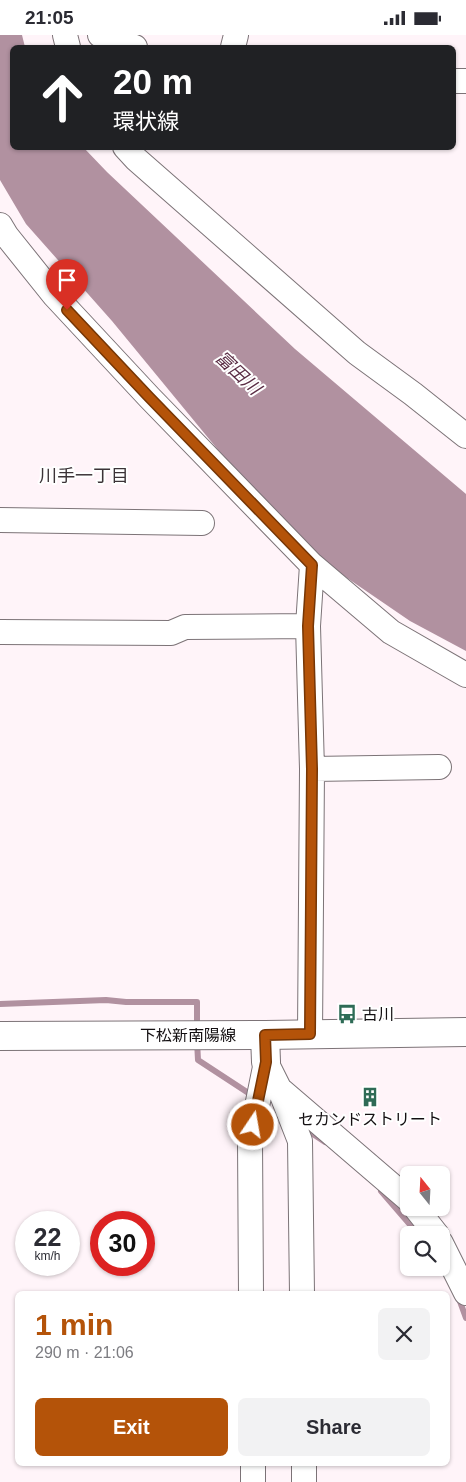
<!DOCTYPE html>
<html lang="en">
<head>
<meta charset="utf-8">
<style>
  :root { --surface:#fff; --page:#f2f2f3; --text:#2b2b33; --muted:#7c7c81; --accent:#b45309 }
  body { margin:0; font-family:Helvetica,"Noto Sans JP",sans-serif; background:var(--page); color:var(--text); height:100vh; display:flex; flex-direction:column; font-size:19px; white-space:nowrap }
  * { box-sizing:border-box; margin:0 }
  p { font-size:16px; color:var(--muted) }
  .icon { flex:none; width:28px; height:28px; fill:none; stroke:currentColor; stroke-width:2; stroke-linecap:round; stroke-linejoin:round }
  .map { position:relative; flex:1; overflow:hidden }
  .side { position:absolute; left:15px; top:1256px; width:435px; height:175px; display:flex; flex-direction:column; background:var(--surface); border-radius:8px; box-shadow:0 1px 4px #0004 }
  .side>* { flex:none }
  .hud { position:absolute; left:10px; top:10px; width:446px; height:105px; border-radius:8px; box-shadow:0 1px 4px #0004; background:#202124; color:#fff; overflow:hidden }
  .needle { width:32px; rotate:342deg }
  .tools { position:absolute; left:400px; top:1131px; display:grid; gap:10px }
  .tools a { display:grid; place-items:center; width:50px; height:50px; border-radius:8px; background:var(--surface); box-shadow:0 1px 4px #0004; font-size:25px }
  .speed { position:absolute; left:15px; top:1176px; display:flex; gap:10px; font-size:25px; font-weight:700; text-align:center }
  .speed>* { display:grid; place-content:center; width:65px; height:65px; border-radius:50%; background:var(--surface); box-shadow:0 1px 4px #0004; line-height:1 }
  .speed small { font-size:12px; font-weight:400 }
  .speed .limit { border:8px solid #d22; background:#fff; color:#111 }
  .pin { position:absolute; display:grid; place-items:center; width:42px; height:42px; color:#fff; margin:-51px -21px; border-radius:50% 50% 50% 0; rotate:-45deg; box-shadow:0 0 5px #0007 }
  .pin .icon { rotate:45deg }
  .me { position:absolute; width:55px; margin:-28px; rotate:12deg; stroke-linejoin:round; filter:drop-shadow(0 0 4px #0008) }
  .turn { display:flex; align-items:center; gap:18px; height:105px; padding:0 20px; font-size:22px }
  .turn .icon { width:65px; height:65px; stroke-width:2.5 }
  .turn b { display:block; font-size:35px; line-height:42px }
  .round { display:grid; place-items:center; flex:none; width:52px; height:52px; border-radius:8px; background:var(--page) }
  .head { display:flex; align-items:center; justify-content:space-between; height:85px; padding:0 20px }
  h1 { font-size:30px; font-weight:600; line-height:38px; color:var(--accent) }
  .action { display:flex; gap:10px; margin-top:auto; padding:10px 20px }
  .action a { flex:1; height:58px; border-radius:8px; background:var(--accent); color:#fff; font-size:20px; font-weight:600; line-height:58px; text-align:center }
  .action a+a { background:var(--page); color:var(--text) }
  .status { display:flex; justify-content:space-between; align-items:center; height:35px; padding:0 25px; background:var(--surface); direction:ltr }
  .status svg { height:14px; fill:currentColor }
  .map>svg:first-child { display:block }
  .water { fill:#b191a0 }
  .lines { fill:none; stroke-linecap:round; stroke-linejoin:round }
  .stream { stroke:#b191a0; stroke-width:6 }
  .minor-casing { stroke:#7c7377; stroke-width:26 }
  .tertiary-casing { stroke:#7c7377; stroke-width:30 }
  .secondary-casing { stroke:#7c7377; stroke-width:30 }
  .minor { stroke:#fff; stroke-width:24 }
  .tertiary { stroke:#fff; stroke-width:28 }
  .secondary { stroke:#fff; stroke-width:28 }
  .route-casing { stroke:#753606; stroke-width:12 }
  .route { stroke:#b45309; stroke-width:9 }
  .labels { text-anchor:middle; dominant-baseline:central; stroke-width:4; stroke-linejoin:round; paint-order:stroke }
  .poi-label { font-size:16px; fill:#130f11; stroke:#fff; text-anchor:start }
  .street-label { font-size:16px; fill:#130f11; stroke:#fff }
  .water-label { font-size:18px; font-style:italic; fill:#5a2c44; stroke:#fff }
  .neighbourhood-label { font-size:18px; fill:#3b3337; stroke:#fff }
</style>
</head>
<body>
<div class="status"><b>21:05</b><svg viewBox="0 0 49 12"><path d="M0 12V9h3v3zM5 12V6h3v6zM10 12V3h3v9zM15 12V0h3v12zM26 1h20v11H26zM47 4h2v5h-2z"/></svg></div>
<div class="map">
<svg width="466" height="1447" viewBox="0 0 466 1447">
  <rect width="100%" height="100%" fill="#fff4f9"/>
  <path class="water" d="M0,0H22L25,12H12V112L84,113L107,137L295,314L466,459V616L410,586L293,506L112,286L26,189L0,145Z"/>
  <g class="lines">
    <path class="stream" d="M0,969L106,965L126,967H197V993
      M197,1006L198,1025L253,1061
      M304,1093L325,1107
      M381,1156L419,1200
      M458,1261L466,1283"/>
    <defs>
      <path id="minor" d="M65,0L68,12
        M100,0L135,12
        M233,12L236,0
        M454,46H466
        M125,112L136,124L357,318L413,359L466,401
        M0,190L6,200L54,260L149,362L312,530L391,597L466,640
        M0,485L202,488
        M0,597L171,598L185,592L308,591
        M312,734L439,732
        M310,999L312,734L308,591L312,530
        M266,1027L280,1055L300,1106L302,1259
        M282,1056L409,1165
        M415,1172L437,1200
        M441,1208L466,1258
        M251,1259L250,1106L266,1027
        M253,1429V1447
        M304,1429V1447"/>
      <path id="tertiary" d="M265,1000L266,1027"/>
      <path id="secondary" d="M0,1001L265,1000L466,997"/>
    </defs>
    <use href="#minor" class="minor-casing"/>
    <use href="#tertiary" class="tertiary-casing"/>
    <use href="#secondary" class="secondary-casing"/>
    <use href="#minor" class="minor"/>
    <use href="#tertiary" class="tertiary"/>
    <use href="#secondary" class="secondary"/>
  </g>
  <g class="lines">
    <defs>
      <path id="route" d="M67,275L149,362L312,530L308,591L312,734L310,999L265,1000L266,1027L253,1090"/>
    </defs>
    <use href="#route" class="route-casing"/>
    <use href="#route" class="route"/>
  </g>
  <defs>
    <symbol id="bus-bare" viewBox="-9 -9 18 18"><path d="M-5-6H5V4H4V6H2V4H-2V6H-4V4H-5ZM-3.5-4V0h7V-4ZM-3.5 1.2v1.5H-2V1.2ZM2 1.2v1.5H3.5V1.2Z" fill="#2e6b56" stroke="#fff" stroke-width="2.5" paint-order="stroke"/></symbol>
    <symbol id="building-bare" viewBox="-9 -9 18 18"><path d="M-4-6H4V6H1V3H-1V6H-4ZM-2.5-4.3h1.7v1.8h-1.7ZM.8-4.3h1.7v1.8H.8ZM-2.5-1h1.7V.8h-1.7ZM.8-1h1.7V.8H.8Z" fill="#2e6b56" stroke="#fff" stroke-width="2.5" paint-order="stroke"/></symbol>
  </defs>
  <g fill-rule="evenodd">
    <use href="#bus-bare" x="333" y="965" width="28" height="28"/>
    <use href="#building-bare" x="356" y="1048" width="28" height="28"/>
  </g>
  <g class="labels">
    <g class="poi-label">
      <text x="362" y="979">古川</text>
      <text x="370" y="1084" text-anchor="middle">セカンドストリート</text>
    </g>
    <g class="street-label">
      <text x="188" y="1000">下松新南陽線</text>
    </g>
    <g class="water-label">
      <text transform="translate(238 338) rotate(43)">富田川</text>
    </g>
    <g class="neighbourhood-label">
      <text x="84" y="441">川手一丁目</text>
    </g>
  </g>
</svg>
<div class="tools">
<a><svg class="needle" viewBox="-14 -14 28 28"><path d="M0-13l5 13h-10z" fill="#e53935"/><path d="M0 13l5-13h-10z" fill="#7c7c81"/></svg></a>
<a><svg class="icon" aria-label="search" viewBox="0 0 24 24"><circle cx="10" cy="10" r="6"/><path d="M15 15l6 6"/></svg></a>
</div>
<div class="speed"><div>22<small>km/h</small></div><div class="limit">30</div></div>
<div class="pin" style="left:67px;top:275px;background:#d93025"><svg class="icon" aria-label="arrive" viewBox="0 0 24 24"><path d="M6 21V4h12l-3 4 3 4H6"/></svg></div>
<svg class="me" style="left:253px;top:1090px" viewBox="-20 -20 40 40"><circle r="17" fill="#b45309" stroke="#fff" stroke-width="3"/><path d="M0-11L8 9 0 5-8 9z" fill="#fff"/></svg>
<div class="hud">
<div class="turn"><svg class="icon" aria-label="ahead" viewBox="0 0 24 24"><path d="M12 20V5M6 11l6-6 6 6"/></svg><div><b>20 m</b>環状線</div></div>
</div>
<section class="side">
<div class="head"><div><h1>1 min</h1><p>290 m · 21:06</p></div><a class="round"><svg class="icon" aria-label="close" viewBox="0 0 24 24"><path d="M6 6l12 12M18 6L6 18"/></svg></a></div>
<div class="action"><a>Exit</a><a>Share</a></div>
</section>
</div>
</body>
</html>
